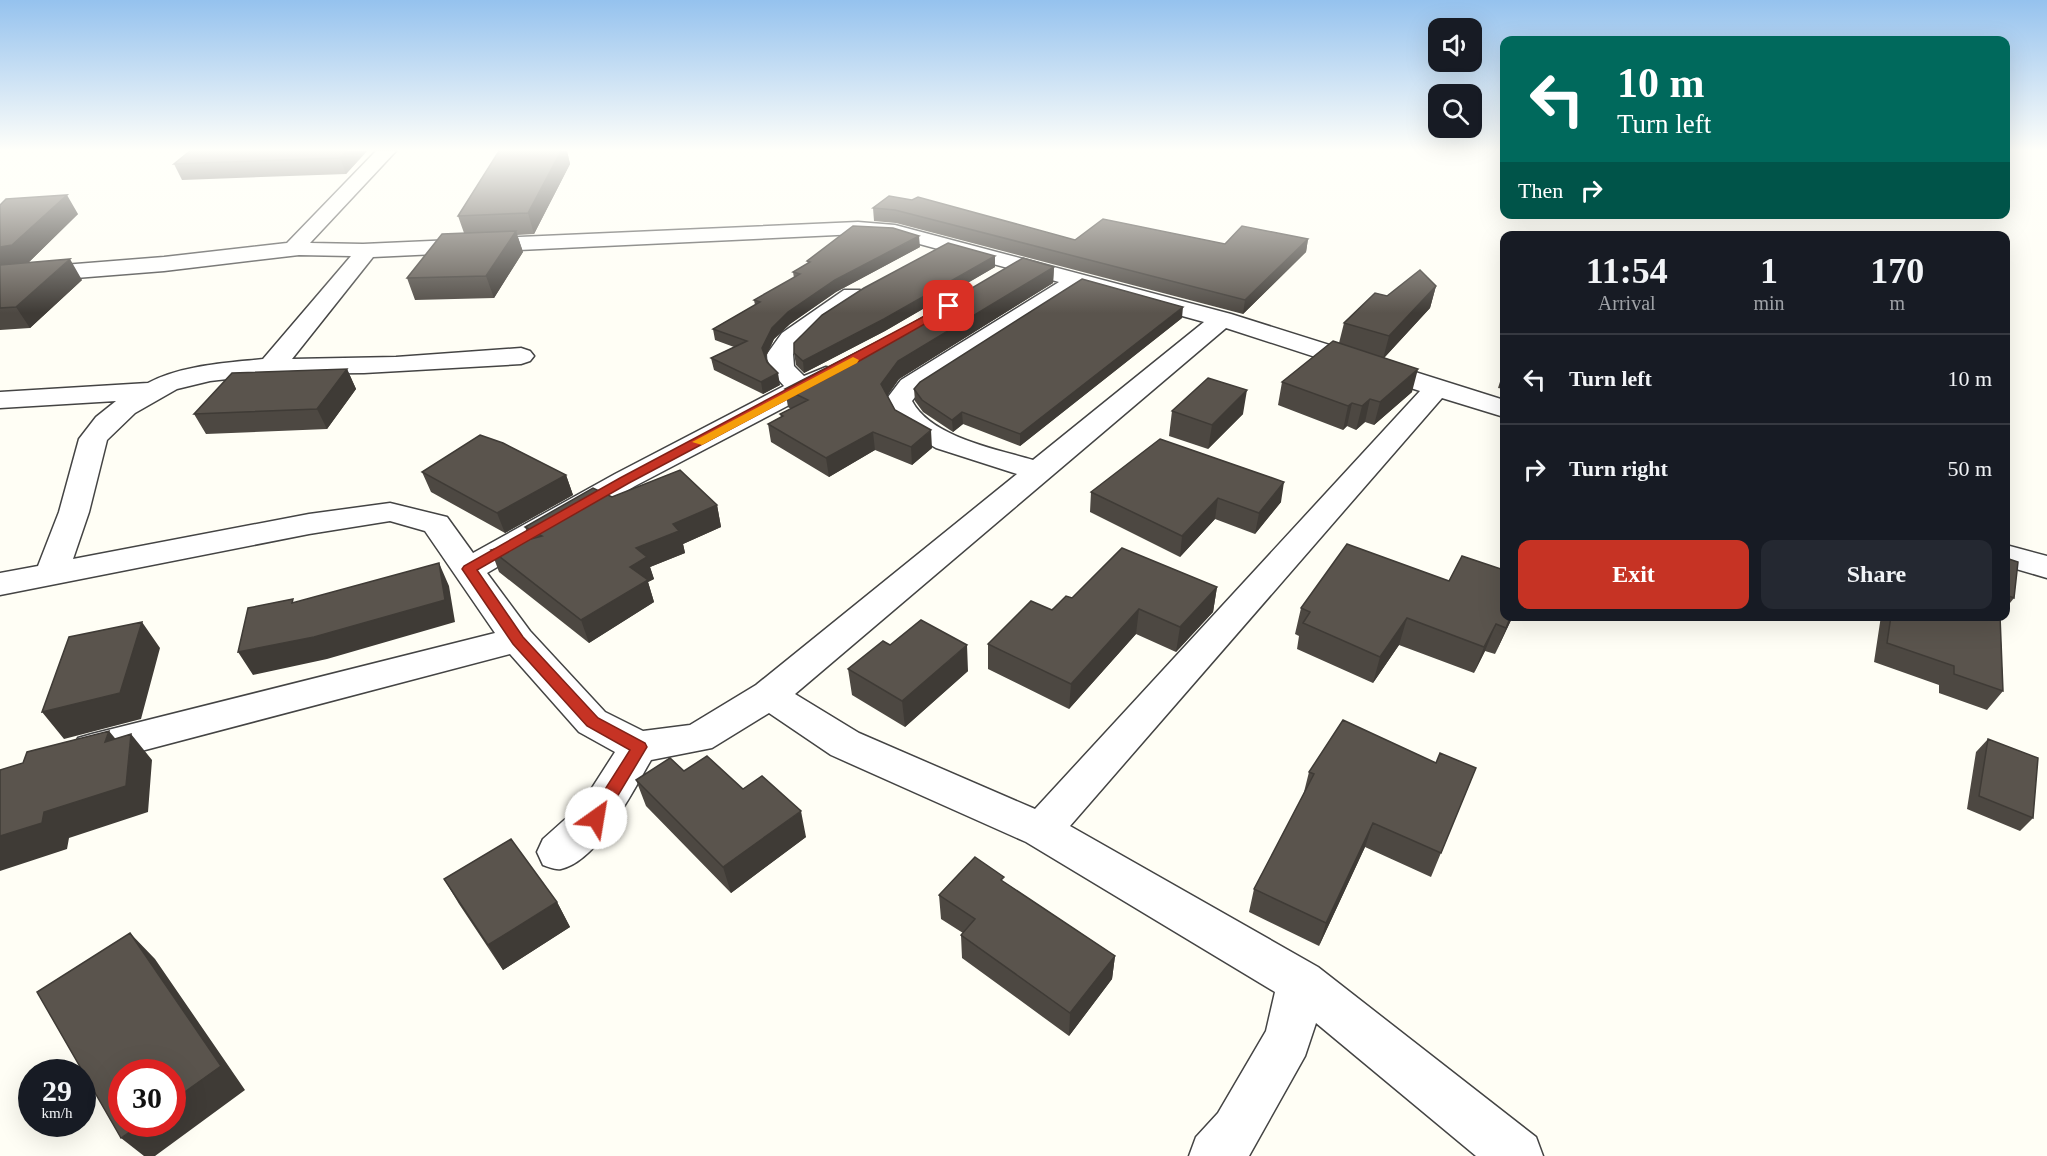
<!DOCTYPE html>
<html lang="en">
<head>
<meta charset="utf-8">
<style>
  :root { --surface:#171b24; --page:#242831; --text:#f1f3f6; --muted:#9ea1a6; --line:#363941; --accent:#c63324 }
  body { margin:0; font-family:Georgia,serif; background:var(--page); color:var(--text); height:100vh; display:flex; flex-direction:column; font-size:22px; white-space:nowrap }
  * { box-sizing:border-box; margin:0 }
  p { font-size:20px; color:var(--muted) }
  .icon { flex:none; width:33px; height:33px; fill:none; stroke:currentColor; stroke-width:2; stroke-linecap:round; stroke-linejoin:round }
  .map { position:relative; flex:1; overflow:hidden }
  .panel { position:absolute; left:1500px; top:231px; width:510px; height:390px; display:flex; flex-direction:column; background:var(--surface); border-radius:12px; box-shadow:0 6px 24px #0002 }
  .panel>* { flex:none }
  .banner { position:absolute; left:1500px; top:36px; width:510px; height:183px; border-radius:12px; box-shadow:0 6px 24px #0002; background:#00695c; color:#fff; overflow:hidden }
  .buttons { position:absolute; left:1428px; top:18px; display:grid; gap:12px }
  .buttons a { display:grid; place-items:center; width:54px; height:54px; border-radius:12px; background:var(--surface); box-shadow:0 6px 24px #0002; font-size:30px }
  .speed { position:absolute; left:18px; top:1059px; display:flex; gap:12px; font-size:30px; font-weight:700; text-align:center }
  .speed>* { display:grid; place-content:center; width:78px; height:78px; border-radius:50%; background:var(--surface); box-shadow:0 6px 24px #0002; line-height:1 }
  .speed small { font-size:15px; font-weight:400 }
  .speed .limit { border:9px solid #d22; background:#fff; color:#111 }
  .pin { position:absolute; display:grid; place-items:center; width:51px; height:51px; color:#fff; margin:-26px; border-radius:12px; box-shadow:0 3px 9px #0006 }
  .me { position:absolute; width:66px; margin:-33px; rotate:32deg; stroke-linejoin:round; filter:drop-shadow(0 0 4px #0008) }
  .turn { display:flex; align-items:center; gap:21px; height:126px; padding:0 18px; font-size:27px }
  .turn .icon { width:78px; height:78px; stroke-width:2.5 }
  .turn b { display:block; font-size:42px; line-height:51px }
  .then { display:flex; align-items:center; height:57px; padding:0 18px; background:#0003; gap:12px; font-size:22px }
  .eta { display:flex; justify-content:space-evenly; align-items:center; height:102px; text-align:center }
  .eta b { font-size:36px; font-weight:700; line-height:42px }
  .action { display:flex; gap:12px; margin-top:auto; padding:12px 18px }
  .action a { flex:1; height:69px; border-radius:12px; background:var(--accent); color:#fff; font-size:24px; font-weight:700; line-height:69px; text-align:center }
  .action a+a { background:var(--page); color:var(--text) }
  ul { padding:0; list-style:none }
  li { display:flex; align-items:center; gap:18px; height:90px; padding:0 18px; border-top:2px solid var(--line) }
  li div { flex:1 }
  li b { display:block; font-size:22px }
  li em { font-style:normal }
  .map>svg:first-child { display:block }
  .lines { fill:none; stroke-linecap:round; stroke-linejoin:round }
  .minor-casing { stroke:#444; stroke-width:3 }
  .minor { fill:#fff; fill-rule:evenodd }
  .wall { fill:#4d4842 }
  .shaded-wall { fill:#3f3b36 }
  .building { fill:#5a544d; stroke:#3f3b36; stroke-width:1.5 }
  .route { fill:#c63324; stroke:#812117; stroke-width:1.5 }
  .slow { fill:#f59e0b }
</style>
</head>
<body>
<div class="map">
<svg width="2047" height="1156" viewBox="0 0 2047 1156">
  <rect width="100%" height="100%" fill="#fffef5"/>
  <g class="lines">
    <defs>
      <path id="minor" d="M376,151H396L310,243L363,244L858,222L895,225L1231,314L1504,400V417L1442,398L1070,826L1318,967L1536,1137L1543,1156H1476L1316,1023L1305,1056L1249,1156H1189L1196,1137L1218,1113L1266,1031L1275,992L1026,842L831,755L769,713L712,748L651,760C633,791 598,861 561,869C555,870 549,867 543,865L537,852L543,839L581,805L615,752L579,732L510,654L92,764L78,760L73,749L78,738L92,734L495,633L425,531L390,521L309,534L0,595V573L38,566L59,512L79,439L96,417L116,401L0,408V392L148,383C182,365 226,363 263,359L351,256L299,255L164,271L0,284V270L164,257L287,243ZM858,234L894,237L1059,282L901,380L885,401L898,426L936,448L1017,474L756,685L690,725L643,731L605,712L530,631L487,573L635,486L835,381L839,375L835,369L826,367L804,376L794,366L793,354L800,343L860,300L864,295L860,290H844L782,333L767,354L768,368L784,386L615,474L473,553L447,517L390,503L309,514L73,559L89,512L107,440L135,413L177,389L210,381L270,374L364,373L521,364L530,361L534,356L530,351L521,348L396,357L292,359L373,257ZM1081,288L1204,322L1033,460C996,449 931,437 912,401L919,392ZM1226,328L1420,391L1035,809L859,733L795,694Z
        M2006,545L2047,556V578L2006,566Z"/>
    </defs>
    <use href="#minor" class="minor-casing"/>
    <use href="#minor" class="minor"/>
  </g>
  <path class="wall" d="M190,151H367L346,174L182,180L174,164Z
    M499,151H567L570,164L534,234L517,235L523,252L494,298L415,300L407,278L464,233L458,216Z
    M889,196L1075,240L1225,244L1308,239L1306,252L1243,314L896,223L874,221L873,208Z
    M0,205L78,214L29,262L82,280L30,328L0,330Z
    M920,247L836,292L790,324L774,339L766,357L780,385L763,394L714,370L711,358L734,347L715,340L713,329L755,305L754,300L794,278L793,272L808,263L807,261Z
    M995,256V267L885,331L804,373L796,365L794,353Z
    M1054,267L1053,283L899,379L887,396L895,410L932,448L912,465L875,450L829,477L771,442L768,424L781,417L780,414L791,409L788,407L785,389Z
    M1436,286L1430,308L1384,358L1412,392L1374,425L1365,422L1356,430L1347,426L1343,430L1278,405L1282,382L1339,343L1344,323L1387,296Z
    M1182,318L1020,446L963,424L953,432L923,412L915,401L914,389Z
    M347,369L356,389L327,429L206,434L194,414Z
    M1504,369V389L1498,388Z
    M1172,411L1243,414L1208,449L1169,436Z
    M422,472L566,475L573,495L505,533L431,492Z
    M1091,492L1281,502L1255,534L1215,519L1180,557L1090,512Z
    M612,497L717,505L721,527L683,544L685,553L650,567L654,579L648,582L654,602L589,643L499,572L491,550L530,539L525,527Z
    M2006,558L2014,598L2006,608Z
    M1217,587L1213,612L1176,652L1136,634L1069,709L988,669V644L1072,598Z
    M1301,608L1513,616L1495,654L1485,651L1474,673L1399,645L1373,683L1297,649L1299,636L1295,634Z
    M1881,616H2000L2003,691L1987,710L1939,693V685L1874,662Z
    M890,645L968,671L905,727L852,695L848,669Z
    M1988,739L2033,818L2020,831L1967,809L1976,752Z
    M1436,763L1476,768L1431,877L1365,847L1319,946L1249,912L1254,889L1303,796L1309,772Z
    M684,771L743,789L806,837L731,893L646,806L636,780Z
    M444,879L557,902L570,927L503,970L459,904Z
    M1004,882L1115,956L1112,979L1069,1036L962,958L961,935L963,933L941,919L939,895Z"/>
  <path class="shaded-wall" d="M346,151H367L346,174L340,158Z
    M561,151H567L570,164L534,234L528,213Z
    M67,195L78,214L25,266L0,268V247Z
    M516,231L523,252L494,298L486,276Z
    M919,236L920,247L836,292L790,324L774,339L764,360L762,348L772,328L788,312L835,280Z
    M1308,239L1306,252L1243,314L1245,300Z
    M995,256V267L885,331L804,373L803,361Z
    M70,259L82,280L30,328L16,307Z
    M1054,267L1053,283L899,379L883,402L881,384L898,361Z
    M1436,286L1430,308L1383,359L1389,336Z
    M1183,307L1182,318L1020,446V434Z
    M347,369L356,389L327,429L317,409Z
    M1418,369L1412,392L1374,425L1380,402Z
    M778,373L780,385L763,394L761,382Z
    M1247,390L1243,414L1208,449L1212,425Z
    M1370,399L1365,422L1356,430L1362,406Z
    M1352,403L1347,426L1343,430L1348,406Z
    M962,412L963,424L953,432L952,420Z
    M931,430L932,448L912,465L911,447Z
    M873,432L875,450L829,477L826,458Z
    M566,475L573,495L505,533L497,513Z
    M1284,482L1281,502L1255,534L1259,513Z
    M1218,498L1215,519L1180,557L1182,536Z
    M717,505L721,527L683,544L685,553L650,567L654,579L648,582L654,602L589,643L581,620L630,567L636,548L673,524Z
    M439,563L449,586L455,622L327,659L253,675L238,652Z
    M1217,587L1213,612L1176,652L1180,627Z
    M1139,609L1136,634L1069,709L1071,684Z
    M1511,616H1513L1495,654L1506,628Z
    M1407,618L1399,645L1373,683L1380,657Z
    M142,622L160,648L141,719L64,739L42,712Z
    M1496,624L1485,651L1474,673L1484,647Z
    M967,645L968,671L905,727L902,701Z
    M109,731L129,755L131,734L152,760L148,812L69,838L67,849L0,871V836L44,812L105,742Z
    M801,811L806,837L731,893L723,867Z
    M1373,823L1365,847L1319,946L1326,923Z
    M557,902L570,927L503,970L488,945Z
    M130,933L155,959L245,1090L155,1156H144L121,1138L141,1124H172V1101Z
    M1115,956L1112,979L1069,1036L1070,1013Z"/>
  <path class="building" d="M190,151H346L340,158L174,164Z
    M499,151H561L528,213L458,216Z
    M67,195L12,245L0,247V205L6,199Z
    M889,196L912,200L918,197L1075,240L1103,219L1225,244L1242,226L1308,239L1245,300L895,210L873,208Z
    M853,226L893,228L919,236L835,280L788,312L772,328L762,348L767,362L778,373L761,382L711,358L747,341L713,329L760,302L754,300L800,274L793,272L810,262L807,261Z
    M516,231L486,276L407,278L442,234Z
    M948,243L995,256L884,319L803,361L794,353V343L822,315L864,288Z
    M1023,258L1054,267L898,361L881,384L895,410L931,430L911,447L873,432L826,458L768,424L783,416L780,414L808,400L785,389L904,328Z
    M70,259L16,307L0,308V265Z
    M1420,270L1436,286L1389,336L1344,323L1375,293L1387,296Z
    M1082,279L1183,307L1020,434L962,412L952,420L922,400L914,389L920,382Z
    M1333,341L1418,369L1380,402L1370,399L1362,406L1352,403L1348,406L1282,382Z
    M347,369L317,409L194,414L232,373Z
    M1208,378L1247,390L1212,425L1172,411Z
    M480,435L503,443L566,475L497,513L422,472Z
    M1160,439L1284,482L1259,513L1218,498L1182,536L1091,492Z
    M680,470L717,505L673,524L679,531L636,548L647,557L630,567L648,580L581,620L491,550L542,536L525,527L593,488L612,497Z
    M1347,544L1449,581L1462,556L1504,570V616H1511L1506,628L1496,624L1484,647L1407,618L1380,657L1303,623L1310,612L1301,608Z
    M1122,548L1217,587L1180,627L1139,609L1071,684L988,644L1031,601L1052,610L1066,596L1072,598Z
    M2006,558L2018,562L2014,598L2006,595Z
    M439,563L445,600L314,637L238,652L248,608L293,599L292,603Z
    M1891,616H2000L2003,691L1954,674V666L1887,643Z
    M921,620L967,645L902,701L848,669L883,641L890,645Z
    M142,622L120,693L42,712L69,637Z
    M1343,720L1436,763L1440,753L1476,768L1441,853L1373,823L1326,923L1254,889L1314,774L1309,772Z
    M109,731L105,742L131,734L126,786L44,812L42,823L0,836V770L23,763L27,752Z
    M1988,739L2038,758L2033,818L1979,796Z
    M707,756L743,789L762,776L801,811L723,867L636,780L670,758L684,771Z
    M511,839L557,902L488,945L444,879Z
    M975,857L1004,877L1001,880L1115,956L1070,1013L961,935L975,919L939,895Z
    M130,933L221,1066L172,1101V1072H122V1124H141L121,1138L37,992Z"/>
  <linearGradient id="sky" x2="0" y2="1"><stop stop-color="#95c2ee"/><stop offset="0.48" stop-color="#fffffa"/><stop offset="1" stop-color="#fffffa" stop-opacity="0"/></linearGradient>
  <rect width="2047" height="313" fill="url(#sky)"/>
  <path class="route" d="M949,303L954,306L953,308L861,360L629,483L477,570L523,637L598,718L645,743L647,747L602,822H590L587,818L590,813L630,750L587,726L513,644L462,569L464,566L620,478Z"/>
  <path class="slow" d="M853,357L859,360L857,363L702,445L692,442Z"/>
</svg>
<div class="buttons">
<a><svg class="icon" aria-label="sound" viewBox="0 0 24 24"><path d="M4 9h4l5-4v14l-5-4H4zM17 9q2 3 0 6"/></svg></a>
<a><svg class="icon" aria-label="search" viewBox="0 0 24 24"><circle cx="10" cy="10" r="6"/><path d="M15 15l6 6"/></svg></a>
</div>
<div class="speed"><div>29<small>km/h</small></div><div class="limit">30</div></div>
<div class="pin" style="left:949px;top:306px;background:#d93025"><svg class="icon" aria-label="arrive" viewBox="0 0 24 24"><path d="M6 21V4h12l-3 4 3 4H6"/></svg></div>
<svg class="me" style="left:596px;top:818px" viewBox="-20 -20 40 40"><circle r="19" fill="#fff"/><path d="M0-13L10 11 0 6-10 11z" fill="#c63324"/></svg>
<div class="banner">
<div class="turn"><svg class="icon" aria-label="left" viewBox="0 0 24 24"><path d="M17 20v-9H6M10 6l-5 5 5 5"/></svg><div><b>10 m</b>Turn left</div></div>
<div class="then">Then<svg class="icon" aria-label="right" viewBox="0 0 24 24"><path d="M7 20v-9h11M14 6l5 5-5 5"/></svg></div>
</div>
<section class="panel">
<div class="eta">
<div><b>11:54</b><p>Arrival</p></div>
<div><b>1</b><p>min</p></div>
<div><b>170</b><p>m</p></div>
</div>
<ul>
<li><svg class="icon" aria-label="left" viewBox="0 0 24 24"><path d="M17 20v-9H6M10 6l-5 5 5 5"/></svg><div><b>Turn left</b></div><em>10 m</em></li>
<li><svg class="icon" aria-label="right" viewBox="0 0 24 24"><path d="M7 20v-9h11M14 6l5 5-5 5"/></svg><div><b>Turn right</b></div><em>50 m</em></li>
</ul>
<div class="action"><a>Exit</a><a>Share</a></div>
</section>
</div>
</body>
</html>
